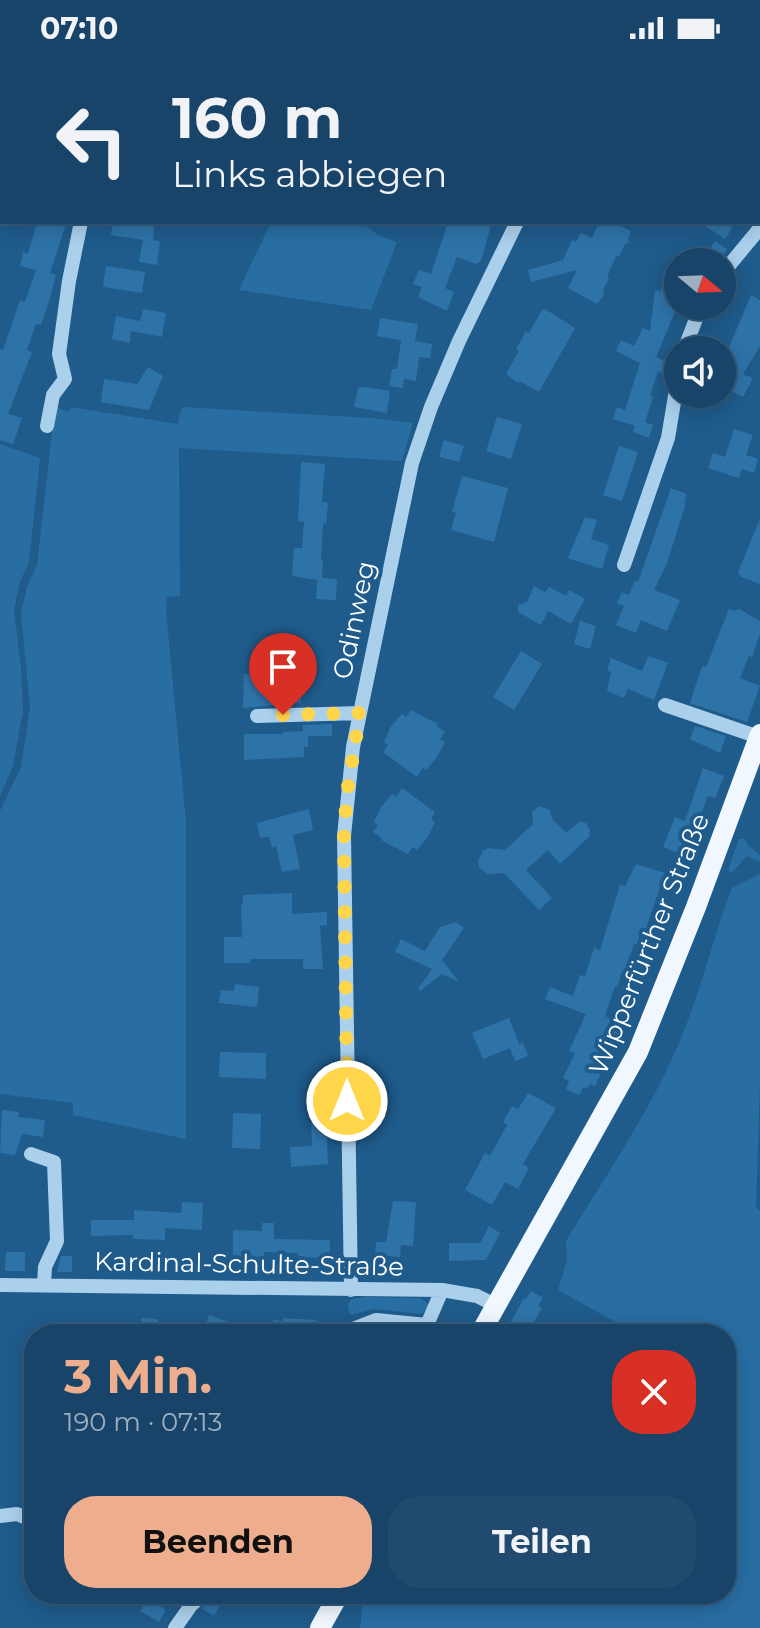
<!DOCTYPE html>
<html lang="de">
<head>
<meta charset="utf-8">
<style>
  :root { --surface:#174468; --page:#204b6e; --text:#f1f3f6; --muted:#9eb0c0; --line:#365c7c; --accent:#eead8d }
  body { margin:0; font-family:Montserrat,sans-serif; background:var(--page); color:var(--text); height:100vh; display:flex; flex-direction:column; font-size:30px; white-space:nowrap }
  * { box-sizing:border-box; margin:0 }
  p { font-size:26px; color:var(--muted) }
  .icon { flex:none; width:44px; height:44px; fill:none; stroke:currentColor; stroke-width:2; stroke-linecap:round; stroke-linejoin:round }
  .map { position:relative; flex:1; overflow:hidden }
  .sheet { position:absolute; left:24px; top:1268px; width:712px; height:280px; display:flex; flex-direction:column; background:var(--surface); border-radius:32px; box-shadow:0 4px 20px #0003,0 0 0 2px var(--line) }
  .sheet>* { flex:none }
  .banner { position:absolute; left:0px; top:0px; width:760px; height:168px; box-shadow:0 4px 20px #0003,0 0 0 2px var(--line); background:#174468; color:var(--text); overflow:hidden }
  .needle { width:52px; rotate:109deg }
  .tools { position:absolute; left:664px; top:192px; display:grid; gap:16px }
  .tools a { display:grid; place-items:center; width:72px; height:72px; border-radius:50%; background:var(--surface); box-shadow:0 4px 20px #0003,0 0 0 2px var(--line); font-size:40px }
  .pin { position:absolute; display:grid; place-items:center; width:68px; height:68px; color:#fff; margin:-82px -34px; border-radius:50% 50% 50% 0; rotate:-45deg; box-shadow:0 0 8px #0007 }
  .pin .icon { rotate:45deg }
  .me { position:absolute; width:88px; margin:-44px; rotate:0deg; stroke-linejoin:round; filter:drop-shadow(0 0 6px #0008) }
  .turn { display:flex; align-items:center; gap:28px; height:168px; padding:0 40px; font-size:36px }
  .turn .icon { width:104px; height:104px; stroke-width:2.5 }
  .turn b { display:block; font-size:56px; line-height:68px }
  .round { display:grid; place-items:center; flex:none; width:84px; height:84px; border-radius:32px; background:var(--page) }
  .summary { display:flex; align-items:center; justify-content:space-between; height:136px; padding:0 40px }
  h1 { font-size:48px; font-weight:700; line-height:60px; color:var(--accent) }
  .action { display:flex; gap:16px; margin-top:auto; padding:16px 40px }
  .action a { flex:1; height:92px; border-radius:32px; background:var(--accent); color:#111; font-size:32px; font-weight:700; line-height:92px; text-align:center }
  .action a+a { background:var(--page); color:var(--text) }
  .status { display:flex; justify-content:space-between; align-items:center; height:56px; padding:0 40px; background:var(--surface); direction:ltr }
  .status svg { height:22px; fill:currentColor }
  .map>svg:first-child { display:block }
  .green { fill:#286ea3 }
  .building { fill:#2e73a8 }
  .lines { fill:none; stroke-linecap:round; stroke-linejoin:round }
  .minor { stroke:#abd0ec; stroke-width:14 }
  .major { stroke:#f0f7fe; stroke-width:20 }
  .route { stroke:#ffd54a; stroke-width:14; stroke-dasharray:0 25.2 }
  .labels { text-anchor:middle; dominant-baseline:central; stroke-width:8; stroke-linejoin:round; paint-order:stroke }
  .street-label { font-size:26px; fill:#fff; stroke:#1f5b8b }
</style>
</head>
<body>
<div class="status"><b>07:10</b><svg viewBox="0 0 49 12"><path d="M0 12V9h3v3zM5 12V6h3v6zM10 12V3h3v9zM15 12V0h3v12zM26 1h20v11H26zM47 4h2v5h-2z"/></svg></div>
<div class="map">
<svg width="760" height="1572" viewBox="0 0 760 1572">
  <rect width="100%" height="100%" fill="#1f5b8b"/>
  <path class="green" d="M271,166H360L378,179L397,186L371,254L239,234Z
    M55,351L69,356L71,351L178,368L182,351L371,362L413,367L402,405L179,392L180,540L167,541L166,555L186,766V1083L73,1059V1047L0,1038V755L21,711L30,651L21,557L27,531L37,509Z
    M0,388L40,402L29,506L19,528L14,555L21,611L23,655L13,710L0,740Z
    M739,783H745L747,788L760,799V806L747,800L732,817L728,814Z
    M760,818V1027L756,1151L760,1155V1572H360L364,1538H726V1278H625L628,1273L558,1234L567,1204L566,1185C608,1116 656,1047 685,972C703,927 714,878 732,832Z
    M365,1241L421,1242L429,1249L427,1254L421,1258L373,1253L352,1259L349,1257L348,1248L352,1243Z"/>
  <path class="building" d="M37,166L66,168L50,217L56,219L50,242L41,269L36,268L27,294L32,296L8,358L22,362L13,388L0,384V293L3,294L20,244L25,246L36,214L20,210L23,196L28,198Z
    M113,166H155L153,184L160,185L157,209L139,206L143,184L111,179Z
    M448,166H492L481,205L476,208L457,201L445,232L454,236L447,255L418,241L422,231L413,228L419,214L431,218Z
    M599,166H612L631,175L628,183L629,187L625,188L619,201L616,200L607,221L609,222L603,235L604,239L597,248L568,232L577,214L531,226L528,214L563,204L572,184L576,186L581,177L592,182Z
    M699,166H736L725,183Z
    M715,185L727,193L718,206H701Z
    M106,210L145,216L142,237L103,231Z
    M663,221H678V249L656,301L666,306L661,317L658,316L650,339L653,341L645,366L653,369L649,382L633,376L635,370L613,363L617,351L625,354L640,307L616,295L621,284L634,290L643,272L650,275L655,234L661,235Z
    M751,239L760,244V290L743,318L753,322L743,341L722,331V308Z
    M143,253L166,257L162,281L131,275L130,287L112,283L116,260L140,265Z
    M545,253L575,272L539,336L519,325L518,327L506,318L519,295L516,293L526,275L529,277L542,254Z
    M380,262L418,268L415,285L432,288L430,302L419,301L416,325L404,323L403,332L389,330L392,313H397L401,284L377,280Z
    M148,311L163,320L149,354L101,346L104,323L137,328Z
    M364,331L390,335L387,357L354,351L358,332Z
    M497,361L522,368L511,403L486,395Z
    M734,373L753,379L746,399L758,403L754,417L742,413L739,422L708,412L713,397L725,401Z
    M444,384L464,390L459,406L439,401Z
    M619,390L638,396L622,445L603,439Z
    M301,406L325,408L322,446L328,447L326,468L323,467L321,504H323L322,522L337,523L336,544L316,543L317,524L292,520L294,492H302L304,466L298,465Z
    M462,420L508,432L494,486L451,474L456,457L452,456Z
    M671,432L687,438L684,447H686L667,507L654,534L680,544L667,575L641,564L636,577L616,569L624,550L617,547L622,536L629,539L635,524L638,526Z
    M585,461L597,464L591,483L609,489L602,513L568,502Z
    M760,463V528L741,521L738,516Z
    M534,530L545,536L549,531L566,540L569,534L585,543L571,568L548,555L541,569L518,556V549L527,546Z
    M729,553L735,555L739,553L760,565V578L756,589L752,601L749,600L740,622L760,630L747,666L690,647L699,619L703,609L706,611Z
    M580,565L596,570L590,593L574,588Z
    M521,595L542,608L514,654L493,641Z
    M648,600L668,607L654,644L628,633L624,642L607,635L611,616L607,615L611,602L642,615Z
    M244,618L278,620L277,625L302,626L301,647L276,646V649L243,652Z
    M411,654L438,668L436,670L445,676L440,683L445,686L437,701L426,714L423,711L417,721L383,696L388,689L384,686L391,670L402,658L406,661Z
    M332,668V680H308V691H304V701L244,704V678H283V676L303,675V669Z
    M695,670L726,680L720,697L690,683Z
    M703,712L724,720L715,742L708,740L685,800L663,791L675,761L685,765Z
    M402,732L435,756L431,763L435,766L428,781L417,794L413,791L408,798L381,784L382,782L373,776L378,769L374,766L381,751L392,738L396,741Z
    M539,750L550,754L552,763L566,777L579,766L586,767L590,774L589,781L560,808L548,794L526,814L552,842L539,854L504,817L487,818L479,811L478,805L483,795L488,792L505,794L533,768L532,756Z
    M309,753L313,774L293,779L300,813L282,816L276,790L272,792L269,781L260,782L257,767Z
    M636,808L665,817L646,872L643,877H640L637,889L634,888L624,917L622,916L617,931L615,930L605,960L624,969L615,987L610,984L599,1009L604,1011L595,1030L590,1028L587,1033L583,1031L579,1039L566,1033L569,1025L563,1022L575,997L569,995L586,958L545,943L550,931L573,940L580,919L585,920L594,892L600,894L620,829L625,830Z
    M292,837V858L327,856V869L320,870L323,913H303V903H250V907H224V881H242L241,848L243,847V839Z
    M456,866L464,872L442,904L459,926L442,918L420,935L418,933L432,913L395,896L401,883L425,895L440,871Z
    M235,928L259,931L257,951L219,947L221,934L234,935Z
    M509,962L519,988L523,987L528,1000L515,1005L510,992L483,1003L472,977Z
    M220,996L266,997V1023L219,1021Z
    M528,1037L556,1052L523,1108L529,1112L518,1133L505,1126L492,1149L465,1134L485,1097L490,1100L507,1069L503,1066L512,1050L518,1053Z
    M2,1054L19,1056L18,1061L45,1064L43,1081L22,1078L15,1099L0,1097Z
    M233,1057L261,1058L260,1093L232,1092Z
    M311,1058H326L328,1108L291,1111L290,1091L312,1090Z
    M393,1145L416,1146L413,1190L401,1189L400,1201L375,1199L376,1186H386Z
    M182,1146L203,1147L202,1174L165,1172V1184L133,1183V1179L91,1180V1164H134V1154L181,1157Z
    M262,1167H274V1183L330,1184V1202L298,1201V1197L264,1196V1201L233,1200V1174L262,1175Z
    M489,1170L500,1177L486,1204L449,1205V1187H480Z
    M6,1196H25V1215H5Z
    M61,1200H72V1216H57Z
    M531,1235L543,1242L538,1250L542,1252L534,1266L539,1269L534,1278H504L524,1242L526,1243Z
    M209,1259L229,1266L225,1278H203Z
    M141,1262L158,1263V1278H141Z
    M283,1262L315,1264L325,1268L320,1278H272L273,1264L283,1265Z
    M209,1538L222,1546L214,1560L202,1553Z
    M148,1543L166,1554L159,1566L140,1555Z"/>
  <g class="lines">
    <path class="minor" d="M67,0V2
      M139,2L140,0
      M360,2L361,0
      M594,2L595,0
      M722,218L760,172
      M684,294L701,250
      M47,370L53,339L65,323L59,298L69,225L81,166
      M624,509L668,382L678,322
      M665,649L759,681
      M257,660L360,657
      M31,1098L54,1106L57,1185L45,1211L44,1229
      M0,1229L442,1234L477,1240L495,1249
      M351,1234L344,780L353,691L412,407L431,351L459,285L517,166
      M340,1278L376,1264L427,1269L442,1234
      M0,1460L17,1458L34,1465
      M177,1538L194,1547
      M175,1572L199,1538"/>
    <path class="major" d="M480,1278L638,996L696,851L760,678
      M320,1572L339,1538"/>
  </g>
  <g class="lines">
    <path class="route" d="M283,659L360,657L347,737L344,780L347,1045"/>
  </g>
  <g class="labels">
    <g class="street-label">
      <text transform="translate(354 564) rotate(-78)">Odinweg</text>
      <text transform="translate(649 888) rotate(-68)">Wipperfürther Straße</text>
      <text transform="translate(249 1208) rotate(1)">Kardinal-Schulte-Straße</text>
    </g>
  </g>
</svg>
<div class="tools">
<a><svg class="needle" viewBox="-14 -14 28 28"><path d="M0-13l5 13h-10z" fill="#e53935"/><path d="M0 13l5-13h-10z" fill="#9eb0c0"/></svg></a>
<a><svg class="icon" aria-label="sound" viewBox="0 0 24 24"><path d="M4 9h4l5-4v14l-5-4H4zM17 9q2 3 0 6"/></svg></a>
</div>
<div class="pin" style="left:283px;top:659px;background:#d93025"><svg class="icon" aria-label="arrive" viewBox="0 0 24 24"><path d="M6 21V4h12l-3 4 3 4H6"/></svg></div>
<svg class="me" style="left:347px;top:1045px" viewBox="-20 -20 40 40"><circle r="17" fill="#ffd54a" stroke="#fff" stroke-width="3"/><path d="M0-11L8 9 0 5-8 9z" fill="#fff"/></svg>
<div class="banner">
<div class="turn"><svg class="icon" aria-label="left" viewBox="0 0 24 24"><path d="M17 20v-9H6M10 6l-5 5 5 5"/></svg><div><b>160 m</b>Links abbiegen</div></div>
</div>
<section class="sheet">
<div class="summary"><div><h1>3 Min.</h1><p>190 m · 07:13</p></div><a class="round" style="background:#d93025;color:#fff"><svg class="icon" aria-label="close" viewBox="0 0 24 24"><path d="M6 6l12 12M18 6L6 18"/></svg></a></div>
<div class="action"><a>Beenden</a><a>Teilen</a></div>
</section>
</div>
</body>
</html>
